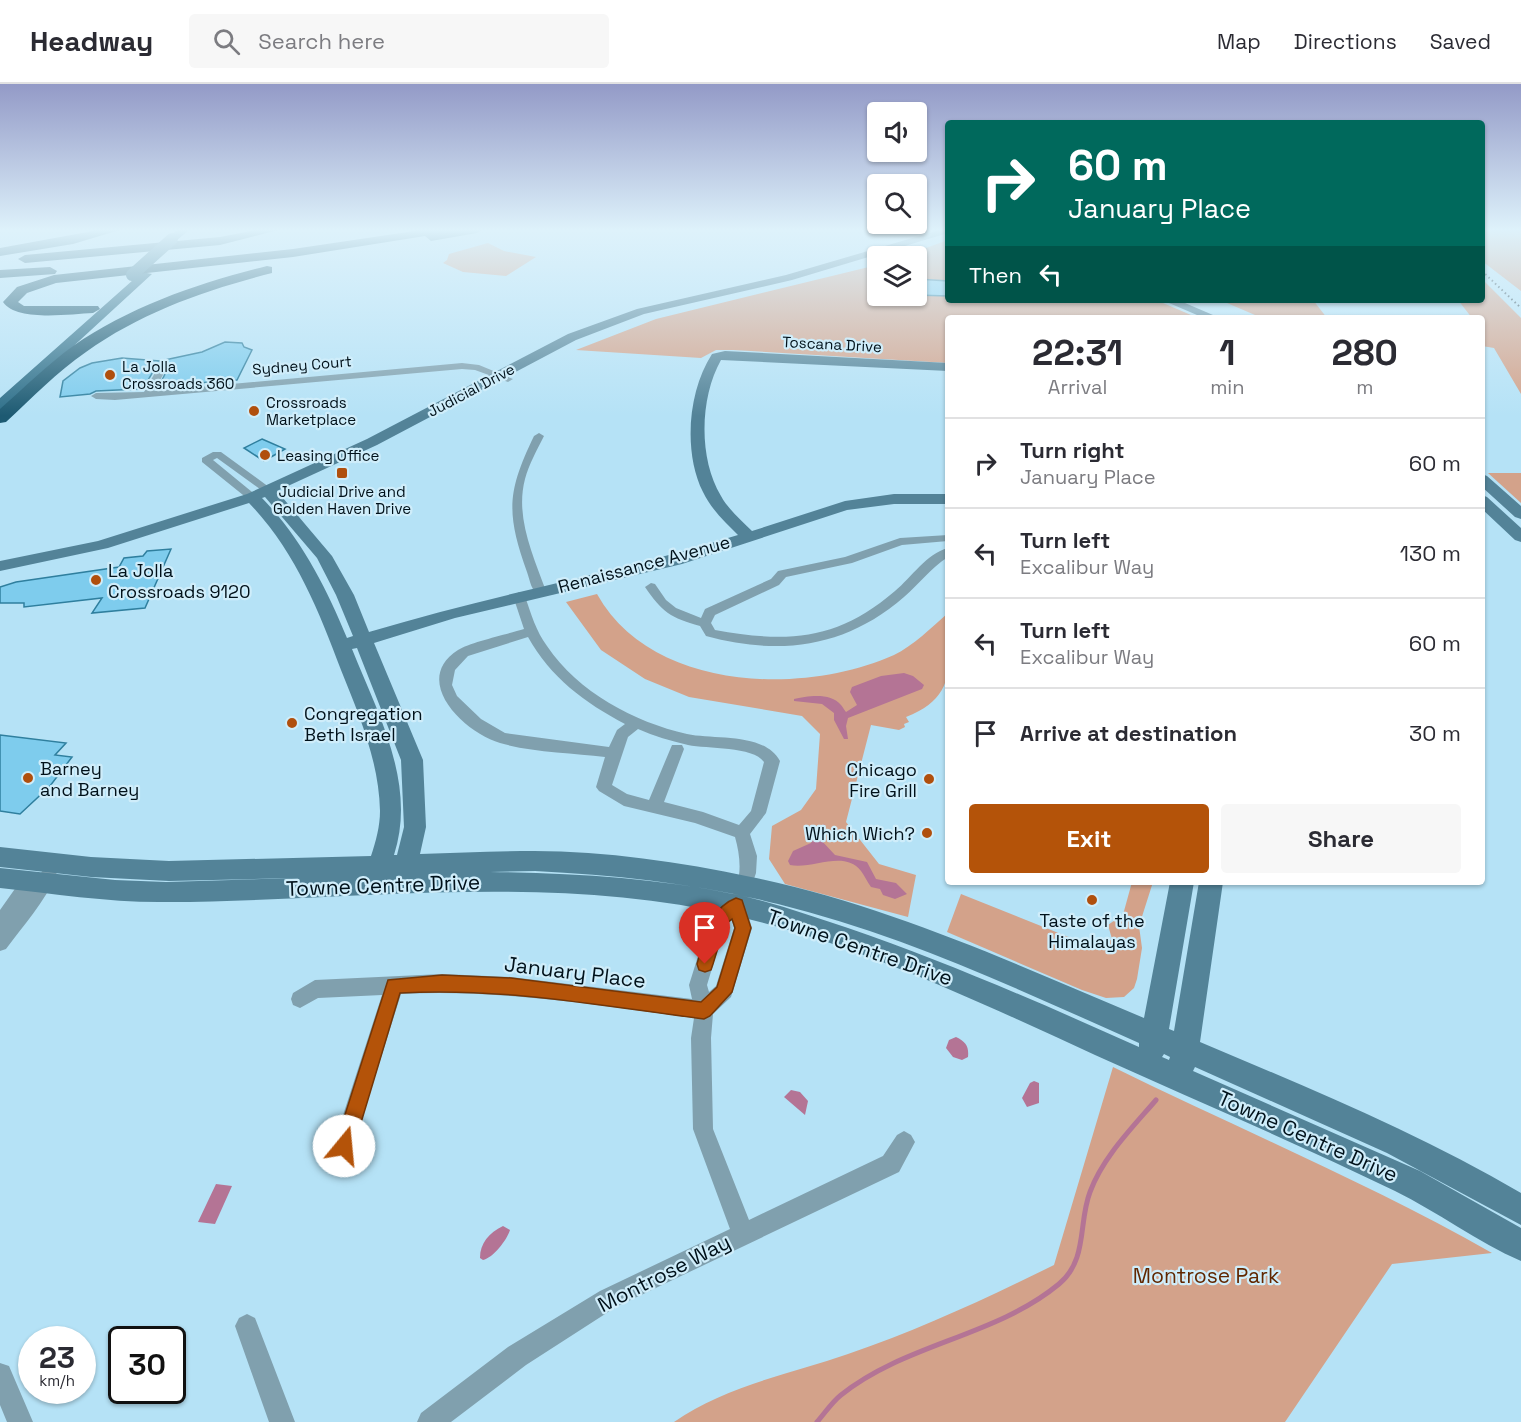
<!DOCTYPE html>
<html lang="en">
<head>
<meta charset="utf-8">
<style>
  :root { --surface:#fff; --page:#f7f7f7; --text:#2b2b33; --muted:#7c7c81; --line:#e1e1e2; --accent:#b45309 }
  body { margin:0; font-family:"Space Grotesk",sans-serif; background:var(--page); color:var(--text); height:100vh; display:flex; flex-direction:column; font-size:22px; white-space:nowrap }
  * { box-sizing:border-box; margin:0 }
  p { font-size:20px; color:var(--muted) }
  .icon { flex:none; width:33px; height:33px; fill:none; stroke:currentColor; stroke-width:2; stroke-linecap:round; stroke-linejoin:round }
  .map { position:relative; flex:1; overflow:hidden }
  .details { position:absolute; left:945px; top:231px; width:540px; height:570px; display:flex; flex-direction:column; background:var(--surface); border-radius:6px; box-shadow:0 2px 4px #0004 }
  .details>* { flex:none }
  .top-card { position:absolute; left:945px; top:36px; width:540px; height:183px; border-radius:6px; box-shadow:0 2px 4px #0004; background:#00695c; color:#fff; overflow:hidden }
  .fabs { position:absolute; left:867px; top:18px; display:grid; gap:12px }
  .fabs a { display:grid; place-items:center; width:60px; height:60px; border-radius:6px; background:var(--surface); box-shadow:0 2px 4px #0004; font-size:30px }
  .speed { position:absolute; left:18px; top:1242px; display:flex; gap:12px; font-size:30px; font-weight:700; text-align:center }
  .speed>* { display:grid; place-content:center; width:78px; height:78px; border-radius:50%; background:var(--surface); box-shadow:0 2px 4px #0004; line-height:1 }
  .speed small { font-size:15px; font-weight:400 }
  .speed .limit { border:3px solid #111; border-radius:9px; background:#fff; color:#111 }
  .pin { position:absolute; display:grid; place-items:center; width:51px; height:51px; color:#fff; margin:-62px -26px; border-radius:50% 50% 50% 0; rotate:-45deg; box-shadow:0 0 6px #0007 }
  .pin .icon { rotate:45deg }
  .me { position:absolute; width:66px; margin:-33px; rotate:17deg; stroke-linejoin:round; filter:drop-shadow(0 0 4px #0008) }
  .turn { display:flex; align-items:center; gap:21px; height:126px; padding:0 24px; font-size:27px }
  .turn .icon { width:78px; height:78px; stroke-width:2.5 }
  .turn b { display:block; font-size:42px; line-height:51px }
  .then { display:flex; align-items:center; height:57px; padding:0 24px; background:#0003; gap:12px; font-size:22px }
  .eta { display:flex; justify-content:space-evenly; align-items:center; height:102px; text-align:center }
  .eta b { font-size:36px; font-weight:800; line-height:42px }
  .primary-button { display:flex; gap:12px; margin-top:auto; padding:12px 24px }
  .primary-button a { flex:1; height:69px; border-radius:6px; background:var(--accent); color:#fff; font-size:24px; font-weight:800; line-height:69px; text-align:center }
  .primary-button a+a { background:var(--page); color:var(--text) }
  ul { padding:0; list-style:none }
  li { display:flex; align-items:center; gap:18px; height:90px; padding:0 24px; border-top:2px solid var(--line) }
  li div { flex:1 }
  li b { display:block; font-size:22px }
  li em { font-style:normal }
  header { display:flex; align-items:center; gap:36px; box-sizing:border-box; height:84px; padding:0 30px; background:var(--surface); border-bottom:2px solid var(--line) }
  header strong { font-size:28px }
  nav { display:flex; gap:33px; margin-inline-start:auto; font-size:21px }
  .search { width:420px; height:54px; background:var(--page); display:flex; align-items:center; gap:15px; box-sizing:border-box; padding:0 21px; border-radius:6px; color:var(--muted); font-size:22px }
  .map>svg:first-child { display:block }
  .green { fill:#d3a28a }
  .water { fill:#b47495 }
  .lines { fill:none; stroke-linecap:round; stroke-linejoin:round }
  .stream { stroke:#b47495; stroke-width:5 }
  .building { fill:#7ecced; stroke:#2f7f9e; stroke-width:1.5 }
  .street { fill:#80a0ae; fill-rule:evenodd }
  .secondary { fill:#538398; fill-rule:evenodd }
  .primary { fill:#2d6e88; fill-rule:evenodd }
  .highway { fill:#1d5a72; fill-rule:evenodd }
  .rail { stroke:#2f4753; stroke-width:2; stroke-dasharray:1.5 3; stroke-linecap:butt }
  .primary-bridge { stroke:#2d6e88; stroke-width:12 }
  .route { fill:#b45309; stroke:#753606; stroke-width:1.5 }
  .poi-dot { fill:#b04f0d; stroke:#cfedfa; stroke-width:2 }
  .labels { text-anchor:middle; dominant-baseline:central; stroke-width:4.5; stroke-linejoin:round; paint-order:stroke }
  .far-street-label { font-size:15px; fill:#00111a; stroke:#cfedfa }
  .far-poi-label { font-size:15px; fill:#00111a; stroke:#cfedfa; text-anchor:start }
  .street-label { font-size:18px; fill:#00111a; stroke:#cfedfa }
  .poi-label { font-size:18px; fill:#00111a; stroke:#cfedfa; text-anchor:start }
  .near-street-label { font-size:21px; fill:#00111a; stroke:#cfedfa }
  .near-park-label { font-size:21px; fill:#612700; stroke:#cfedfa }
</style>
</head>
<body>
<header>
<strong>Headway</strong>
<div class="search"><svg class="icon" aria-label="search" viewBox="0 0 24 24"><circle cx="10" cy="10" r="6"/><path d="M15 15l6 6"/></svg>Search here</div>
<nav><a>Map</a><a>Directions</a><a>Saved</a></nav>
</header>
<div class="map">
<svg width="1521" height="1338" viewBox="0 0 1521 1338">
  <rect width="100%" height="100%" fill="#b5e2f6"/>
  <path class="green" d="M1482,145H1521V207L1482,177Z
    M948,156V216H1156L1198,234H948V279L733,266H716L701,274L576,266L656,235L877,181L878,212H916V172H904Z
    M488,159L504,167L536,173L506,192L463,188L443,179L447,176L449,170Z
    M1482,195L1521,234V310L1494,264L1482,262V234H1472L1458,216H1482Z
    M1220,216H1313L1327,234H1262Z
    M1488,389H1521V419Z
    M597,510C651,607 802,612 894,571C913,562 932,543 948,529C948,578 960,612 906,633L909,638L904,640L905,643L899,646L871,641L846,738L879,780L916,791L908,833L785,800L769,775L772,742L801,726L816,705L820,650L802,632L689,613L645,595L601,566L566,518Z
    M1132,798H1153L1139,842L1142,864L1137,895L1134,904L1124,913L1106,914L1082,906L947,848L961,810L1086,860H1099L1105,856L1108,858L1112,855L1108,841L1115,836L1121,838Z
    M1113,983C1239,1045 1369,1099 1492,1169L1392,1180L1285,1338H674C725,1302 790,1290 848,1270C919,1246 987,1214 1054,1181Z"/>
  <path class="water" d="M904,589L913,592L924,601L922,605L848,634L846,642L848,655H844L834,636V629L822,620L794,617V615C807,612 831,608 841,621C843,623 844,626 846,628L857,621L850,608L852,603L881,592Z
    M824,740L826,744L821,756L835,771L867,778L876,795L896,799L907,810L895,815L883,811L880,805L871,803C867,798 865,792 861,787C844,765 812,786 790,781L788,777L793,767L811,759Z
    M956,953C966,958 969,962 968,973L962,976L953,973L946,964L949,956Z
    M1034,997L1039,999V1019L1027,1023L1022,1014L1030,999Z
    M791,1006L800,1008L808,1017L805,1031L784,1013Z
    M216,1100L232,1102L215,1140L198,1138Z
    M503,1142L510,1146C507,1156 493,1174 483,1176L480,1174C480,1159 489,1149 503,1142Z"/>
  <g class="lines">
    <path class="stream" d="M817,1338C825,1329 832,1318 841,1311C906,1259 995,1253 1059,1200C1088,1176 1078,1139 1090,1108C1103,1073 1132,1044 1156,1016"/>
  </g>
  <path class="building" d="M917,195L948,197V212L916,211Z
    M225,258L242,259L244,263L252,266L237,296L159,302L166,288L158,284L154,286L144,303L139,305L96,307L90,310L60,313L63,297L80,284L92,279L122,274L160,277L202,268Z
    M262,355L285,365L264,377L244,364Z
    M171,465L145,524L92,529L102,514L24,523V519H0V503L16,498L119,483L124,474L143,472L147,467Z
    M0,651L66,659L55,671L72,673L50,702L20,730L0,727Z"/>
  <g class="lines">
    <path class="street" d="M462,279L479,281L513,295L508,298L475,286L462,285L115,316L96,315L91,312L96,309L144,308L156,287L159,286L164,289L154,307Z
      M539,349L544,352C537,366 529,380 525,395C515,433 533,471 546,507L540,511C531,508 530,496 527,488C506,429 507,408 534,352Z
      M213,368H221L273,406L264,408L217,374L213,376L258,413L256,415H248L202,378V374Z
      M948,451V457L902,461L852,479L786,493L779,501L715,531L711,539L715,546C787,559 837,557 895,507C912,493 926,470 948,464V473C931,484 919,500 904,513C845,564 780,572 706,552L700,542C671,534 662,528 645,503L651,499L655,500L666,516L676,524L701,534L705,525L771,495L778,487L845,473L900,454Z
      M519,508L525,512C531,530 536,547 547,562C578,608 634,638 687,650C715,656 764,648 780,677L766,729L750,750L757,772L756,789L745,821L752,844L731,913L713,930L711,954L713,1045L749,1136L883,1072L897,1051L904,1047L911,1051L915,1058L899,1088L616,1223L526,1281L451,1338H417L421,1329L508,1263L600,1207L730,1145L693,1045L691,954L694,934C596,921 499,905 401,910L351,1069L344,1073L337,1069L333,1062L382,911L318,914L300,924L293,921L291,915L293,909L315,896L442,890L511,893L692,915L689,901L709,837C714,828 723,825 729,817C743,798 741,774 735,753L695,739L624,722L599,707L596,703L605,673C573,669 530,668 500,659C465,649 410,597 458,566C471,558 508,550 524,545L513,512ZM528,553C550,593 585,619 625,640L617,646L609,663L505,649L481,635L457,612L452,601L455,586L468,572ZM638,645C654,652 671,657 688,661C707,665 753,662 764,678L751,727L739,741L703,728L664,718L684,665L682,661H672L649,716L627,710L612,701L628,653ZM732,836L734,844L716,902L709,908L707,901L725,841Z
      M49,784L55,786L57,791C44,818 24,841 6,865L0,867V826L24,792L30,790L37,795L43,786Z
      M247,1230L255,1234L295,1338H269L235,1242L239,1234Z
      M0,1279L9,1282L33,1338H7L0,1321Z"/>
    <path class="secondary" d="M943,145H948V149L792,196L644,230L576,256L377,361L277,407L332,472L354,511L369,548C491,511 616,489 738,451C725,438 711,425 703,408C683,368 688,307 712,270L725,267L948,279V287L721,276C700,313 698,374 721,412C728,425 741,436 752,447L845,417L894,410H948V420H894L847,426L682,480L455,534L374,559L423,676L426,743L420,770C458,769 496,767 534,767C606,767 680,778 751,793C887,821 1016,880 1144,934L1170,798H1194L1169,945L1174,947L1199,798H1223L1200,958C1309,1004 1419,1049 1521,1109V1141L1387,1069L1195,983L1193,987L1420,1087L1521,1144V1177C1477,1158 1438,1128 1395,1107C1296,1059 1195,1016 1095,971C979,918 861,861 736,832C550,788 356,817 168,818C112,819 56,810 0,804V784L115,796L166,798L292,794L169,797L91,793L0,783V763L91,773L169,777L371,772C376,757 380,742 380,727C379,677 359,631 341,586C318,525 295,467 249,419L108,464L0,487V477L98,457L247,410L367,355L568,250L637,225L786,191ZM265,413L317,474L336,511L353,552L347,554C326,503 301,454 262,414ZM357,564L401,676L404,743L397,771H394C417,700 378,630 352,565ZM535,787C617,791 698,800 778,820C904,851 1022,907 1139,959V963C1043,920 947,878 848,844C811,832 773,818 734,810C654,794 572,789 490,788ZM1164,970L1170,973L1169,976L1162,973Z
      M1162,216H1178L1220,234H1204Z
      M1482,390L1487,392L1521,422V435L1515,433L1482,403Z
      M1482,411L1487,413L1521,444V458L1515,456L1482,425Z"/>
    <path class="primary" d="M179,145H190L176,157H168V153Z
      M142,188L152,190L5,325L0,326V314Z"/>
    <path class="highway" d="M104,145H123L73,160L0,172V164Z
      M261,145H282L220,161L25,179L18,175L25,171L220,153Z
      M428,145H483L477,149L431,157L425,152L293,173L56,199L27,209L18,218L24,222H98L100,225L93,229C69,230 17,238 3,218L17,203L54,191L293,165Z
      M267,182L272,183V189C206,206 142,228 86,268C57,288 32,314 6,338L0,339V325C24,304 47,281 73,262C131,222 199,199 267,182Z
      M50,183L57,187L55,190L0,194V186Z"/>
    <path class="rail" d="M1482,187L1521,224"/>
    <path class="primary-bridge" d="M132,191L172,155"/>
  </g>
  <linearGradient id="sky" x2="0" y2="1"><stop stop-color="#939ac7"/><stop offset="0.44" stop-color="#def2fb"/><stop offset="1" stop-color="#def2fb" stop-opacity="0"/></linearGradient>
  <rect width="1521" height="332" fill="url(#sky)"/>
  <path class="route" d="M736,814L742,816L751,844L732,908L710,932L704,935C603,922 502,903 400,909L354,1062L351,1068L344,1071L337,1068L335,1062L388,896L442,891L511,894L701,918L717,903L735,844L732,835L725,841L713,880L711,886L705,888L699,886L697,880C704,856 709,824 736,814Z"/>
  <g class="poi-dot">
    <circle cx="110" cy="291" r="6"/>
    <circle cx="254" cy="327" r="6"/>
    <circle cx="265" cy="371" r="6"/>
    <rect x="336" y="383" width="12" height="12" rx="3"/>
    <circle cx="96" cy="496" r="6"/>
    <circle cx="292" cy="639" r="6"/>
    <circle cx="28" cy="694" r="6"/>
    <circle cx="929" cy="695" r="6"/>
    <circle cx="927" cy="749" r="6"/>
    <circle cx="1092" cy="816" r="6"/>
  </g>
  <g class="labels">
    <g class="far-street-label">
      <text transform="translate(832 260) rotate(3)">Toscana Drive</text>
      <text transform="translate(302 281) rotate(-5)">Sydney Court</text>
      <text transform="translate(471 306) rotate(-28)">Judicial Drive</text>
    </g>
    <g class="far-poi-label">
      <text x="122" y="282">La Jolla<tspan x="122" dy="17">Crossroads 360</tspan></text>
      <text x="266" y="318">Crossroads<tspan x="266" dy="17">Marketplace</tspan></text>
      <text x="277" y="371">Leasing Office</text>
      <text x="342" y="407" text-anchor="middle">Judicial Drive and<tspan x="342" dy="17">Golden Haven Drive</tspan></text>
    </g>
    <g class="street-label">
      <text transform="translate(644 480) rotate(-15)">Renaissance Avenue</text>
    </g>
    <g class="poi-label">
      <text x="108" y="486">La Jolla<tspan x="108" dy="21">Crossroads 9120</tspan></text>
      <text x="304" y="629">Congregation<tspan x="304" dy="21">Beth Israel</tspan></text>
      <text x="40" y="684">Barney<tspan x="40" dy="21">and Barney</tspan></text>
      <text x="917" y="685" text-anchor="end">Chicago<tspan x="917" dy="21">Fire Grill</tspan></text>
      <text x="915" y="749" text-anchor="end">Which Wich?</text>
      <text x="1092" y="836" text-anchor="middle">Taste of the<tspan x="1092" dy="21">Himalayas</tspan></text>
    </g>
    <g class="near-street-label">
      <text transform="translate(383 801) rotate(-2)">Towne Centre Drive</text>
      <text transform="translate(860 863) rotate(19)">Towne Centre Drive</text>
      <text transform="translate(575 888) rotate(7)">January Place</text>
      <text transform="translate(1308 1052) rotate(24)">Towne Centre Drive</text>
      <text transform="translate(664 1189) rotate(-27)">Montrose Way</text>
    </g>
    <g class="near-park-label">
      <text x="1206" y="1191">Montrose Park</text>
    </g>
  </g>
</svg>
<div class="fabs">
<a><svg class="icon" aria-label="sound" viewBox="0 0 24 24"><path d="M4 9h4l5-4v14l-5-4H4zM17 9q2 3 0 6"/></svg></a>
<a><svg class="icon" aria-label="search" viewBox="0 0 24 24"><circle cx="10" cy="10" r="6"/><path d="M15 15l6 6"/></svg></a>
<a><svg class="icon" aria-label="layers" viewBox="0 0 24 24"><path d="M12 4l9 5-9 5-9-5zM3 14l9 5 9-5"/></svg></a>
</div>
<div class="speed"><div>23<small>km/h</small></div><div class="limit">30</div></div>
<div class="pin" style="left:705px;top:880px;background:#d93025"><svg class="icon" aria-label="arrive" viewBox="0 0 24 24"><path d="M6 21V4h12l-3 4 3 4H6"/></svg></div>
<svg class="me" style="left:344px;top:1062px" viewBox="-20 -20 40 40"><circle r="19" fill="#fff"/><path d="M0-13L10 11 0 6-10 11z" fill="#b45309"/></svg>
<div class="top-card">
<div class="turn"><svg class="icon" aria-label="right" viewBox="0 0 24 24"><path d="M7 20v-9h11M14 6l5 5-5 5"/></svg><div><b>60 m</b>January Place</div></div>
<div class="then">Then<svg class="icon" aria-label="left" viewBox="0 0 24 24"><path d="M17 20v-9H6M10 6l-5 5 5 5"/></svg></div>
</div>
<section class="details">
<div class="eta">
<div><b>22:31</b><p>Arrival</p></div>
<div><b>1</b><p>min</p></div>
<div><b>280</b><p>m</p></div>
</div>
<ul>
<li><svg class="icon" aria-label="right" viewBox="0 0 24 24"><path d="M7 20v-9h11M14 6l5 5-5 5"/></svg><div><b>Turn right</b><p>January Place</p></div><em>60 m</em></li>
<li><svg class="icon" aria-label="left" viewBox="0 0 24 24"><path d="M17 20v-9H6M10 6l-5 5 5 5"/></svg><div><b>Turn left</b><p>Excalibur Way</p></div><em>130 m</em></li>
<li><svg class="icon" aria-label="left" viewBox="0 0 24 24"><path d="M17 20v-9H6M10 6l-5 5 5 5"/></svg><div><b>Turn left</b><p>Excalibur Way</p></div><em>60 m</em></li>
<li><svg class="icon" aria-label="arrive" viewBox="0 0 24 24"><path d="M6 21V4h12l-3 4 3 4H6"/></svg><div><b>Arrive at destination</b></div><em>30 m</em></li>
</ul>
<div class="primary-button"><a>Exit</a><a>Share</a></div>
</section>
</div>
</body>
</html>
